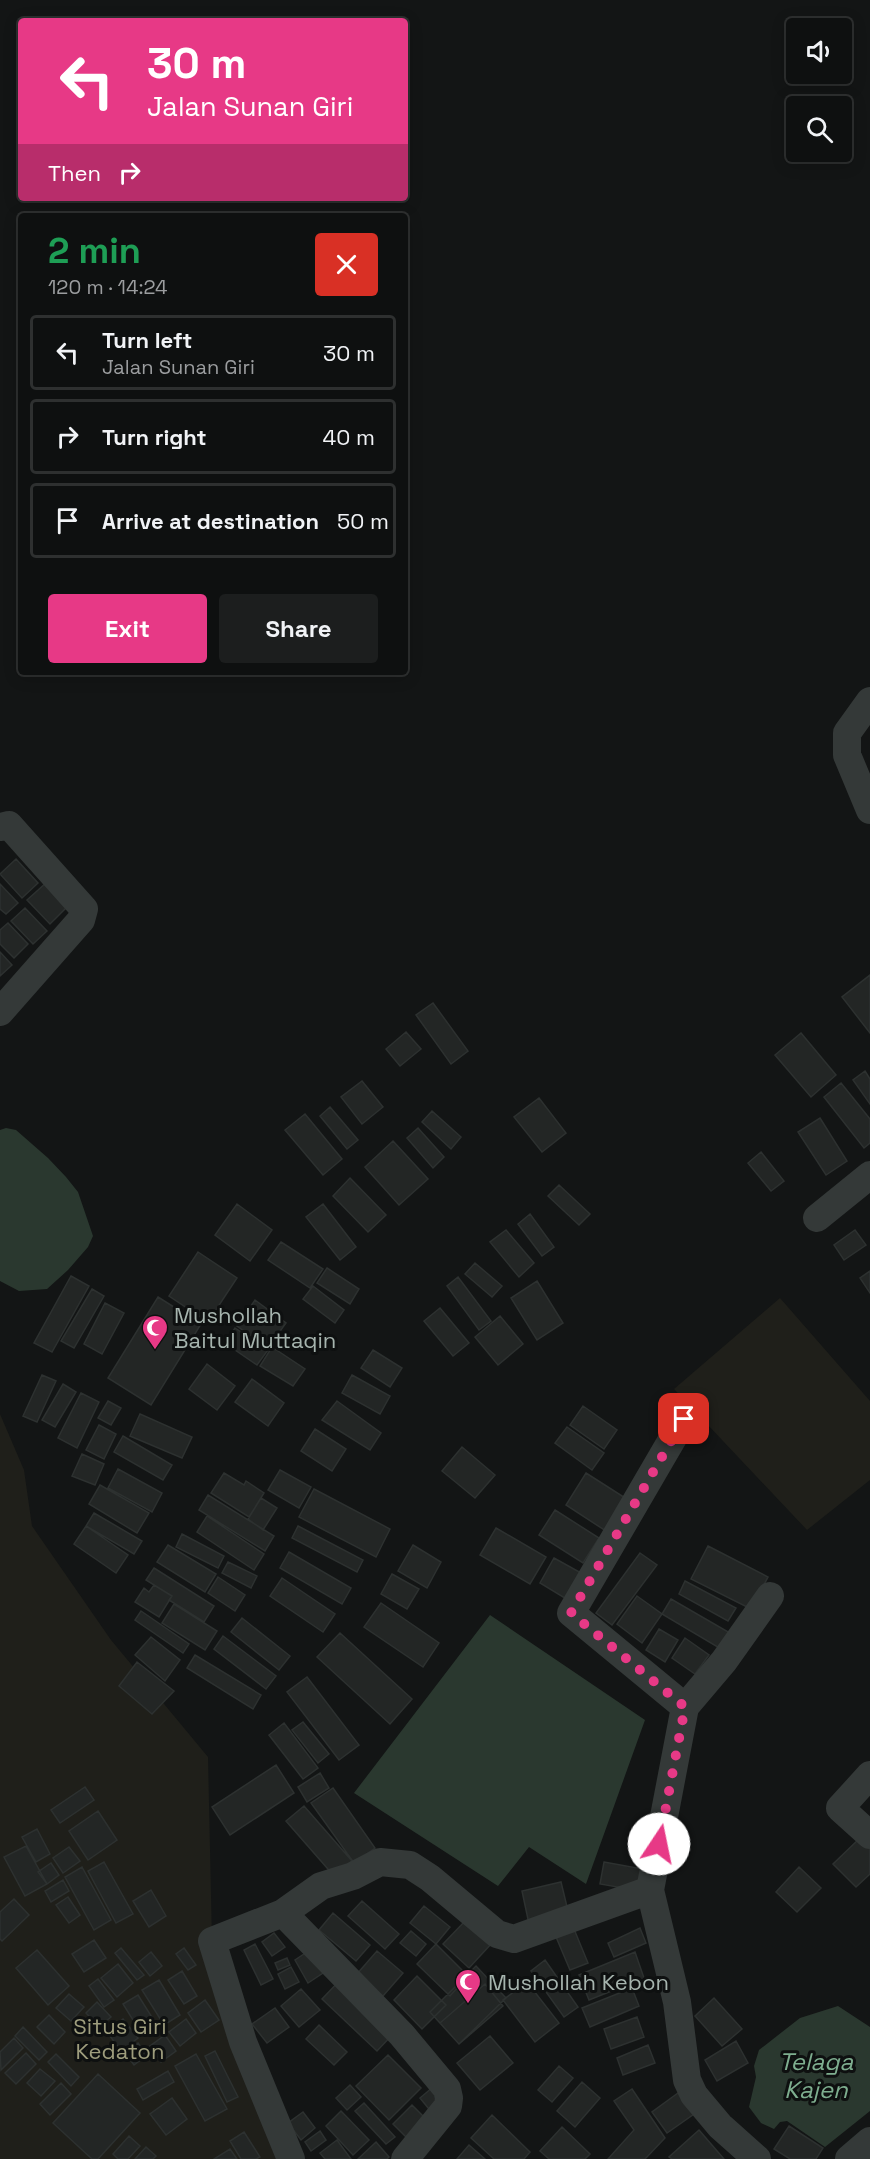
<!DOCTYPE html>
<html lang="en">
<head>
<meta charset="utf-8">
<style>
  :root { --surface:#0e1010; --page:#1c1e1e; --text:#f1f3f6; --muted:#9b9d9f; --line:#2e3030; --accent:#e73986 }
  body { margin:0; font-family:"Space Grotesk",sans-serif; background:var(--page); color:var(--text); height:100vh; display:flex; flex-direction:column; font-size:22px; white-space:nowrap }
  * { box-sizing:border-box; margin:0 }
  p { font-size:20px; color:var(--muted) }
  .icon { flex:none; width:33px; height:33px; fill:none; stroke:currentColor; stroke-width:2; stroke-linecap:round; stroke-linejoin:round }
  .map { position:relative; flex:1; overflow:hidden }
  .sheet { position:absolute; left:18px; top:213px; width:390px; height:462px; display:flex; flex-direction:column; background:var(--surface); border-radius:6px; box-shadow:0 3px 15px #0003,0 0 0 2px var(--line) }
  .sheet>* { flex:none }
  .top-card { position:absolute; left:18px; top:18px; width:390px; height:183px; border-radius:6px; box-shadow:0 3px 15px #0003,0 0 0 2px var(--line); background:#e73986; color:#fff; overflow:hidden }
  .buttons { position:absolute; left:786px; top:18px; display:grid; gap:12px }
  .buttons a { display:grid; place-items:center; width:66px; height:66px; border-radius:6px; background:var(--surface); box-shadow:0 3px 15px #0003,0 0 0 2px var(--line); font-size:30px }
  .pin { position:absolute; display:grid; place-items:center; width:51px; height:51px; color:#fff; margin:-26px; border-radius:12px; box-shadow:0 3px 9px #0006 }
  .me { position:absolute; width:66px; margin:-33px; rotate:11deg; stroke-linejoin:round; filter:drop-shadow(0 0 4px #0008) }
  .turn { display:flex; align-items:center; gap:21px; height:126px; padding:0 30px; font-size:27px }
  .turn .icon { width:78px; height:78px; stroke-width:2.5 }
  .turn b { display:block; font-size:42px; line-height:51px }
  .then { display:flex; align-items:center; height:57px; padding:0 30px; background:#0003; gap:12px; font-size:22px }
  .round { display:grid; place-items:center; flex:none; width:63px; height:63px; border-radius:6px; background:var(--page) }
  .summary { display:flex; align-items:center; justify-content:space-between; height:102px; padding:0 30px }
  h1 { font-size:36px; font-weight:700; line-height:45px; color:#1e9e55 }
  .primary-button { display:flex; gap:12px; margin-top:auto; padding:12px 30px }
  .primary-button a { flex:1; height:69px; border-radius:6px; background:var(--accent); color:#fff; font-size:24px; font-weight:700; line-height:69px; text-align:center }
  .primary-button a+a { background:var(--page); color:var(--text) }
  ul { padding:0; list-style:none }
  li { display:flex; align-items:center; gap:18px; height:75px; margin:0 12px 9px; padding:0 18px; border:3px solid var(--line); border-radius:6px }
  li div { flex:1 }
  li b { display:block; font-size:22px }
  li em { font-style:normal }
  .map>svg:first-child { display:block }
  .green { fill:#1f1f1a }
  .water { fill:#2a382f }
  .building { fill:#232625; stroke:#2d3130; stroke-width:1.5 }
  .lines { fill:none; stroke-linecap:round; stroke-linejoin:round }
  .minor { stroke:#343938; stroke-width:28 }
  .route { stroke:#e73986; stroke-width:10; stroke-dasharray:0 18 }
  .labels { text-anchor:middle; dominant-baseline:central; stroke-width:6; stroke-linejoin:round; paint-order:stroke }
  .poi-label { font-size:22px; fill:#a6b4ae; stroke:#0e1010; text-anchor:start }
  .park-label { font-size:22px; fill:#9e9d7d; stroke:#0e1010 }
  .water-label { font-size:24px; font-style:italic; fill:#7eae8f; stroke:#0e1010 }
</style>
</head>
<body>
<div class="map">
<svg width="870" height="2159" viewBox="0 0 870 2159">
  <rect width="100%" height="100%" fill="#131515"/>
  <path class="green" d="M780,1298L870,1401V1480L807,1530L674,1389Z
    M0,1414L24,1470L32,1526L111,1640L208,1757L212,1941L292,2159H0Z"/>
  <path class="water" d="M6,1128L16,1130L48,1158L66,1177L78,1192L93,1236L88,1247L68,1270L47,1289L19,1291L0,1281V1130Z
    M490,1615L645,1720L586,1884L529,1847L498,1886L354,1793Z
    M838,2006L870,2027V2111L825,2147L787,2121L780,2122L774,2129L761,2123L749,2107L756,2077L754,2066L759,2050L800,2018Z"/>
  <path class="building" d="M16,859L38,883L22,898L0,874Z
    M47,882L69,905L50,924L27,900Z
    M0,884L18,903L6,914L0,909Z
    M25,908L47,931L33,944L11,921Z
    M8,923L28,944L14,958L0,944V930Z
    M0,952L12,965L0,976Z
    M870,975V1033L842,997Z
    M433,1003L468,1051L451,1064L416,1015Z
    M406,1032L421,1049L400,1066L386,1049Z
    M801,1033L836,1075L811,1097L775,1055Z
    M865,1071L870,1079V1104L853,1080Z
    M362,1081L383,1107L362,1124L341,1097Z
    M841,1083L870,1119V1143L864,1148L824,1097Z
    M539,1098L566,1133L542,1152L514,1117Z
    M330,1107L358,1140L347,1149L320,1116Z
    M432,1111L461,1137L451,1149L422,1122Z
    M305,1114L342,1159L323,1175L285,1130Z
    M820,1118L847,1161L826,1175L798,1132Z
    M418,1128L444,1157L433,1168L407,1138Z
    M393,1141L428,1179L399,1205L365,1167Z
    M761,1152L784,1181L771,1191L748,1163Z
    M350,1178L386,1215L368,1232L333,1196Z
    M559,1185L590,1214L579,1225L548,1196Z
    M237,1204L272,1230L250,1261L215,1235Z
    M323,1204L356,1247L340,1260L306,1217Z
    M530,1214L554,1247L542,1256L518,1224Z
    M506,1230L534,1263L519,1277L490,1242Z
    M855,1230L866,1245L844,1260L834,1245Z
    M281,1242L323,1269L310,1288L268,1260Z
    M198,1252L237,1278L208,1322L169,1296Z
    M475,1263L502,1286L492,1297L465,1274Z
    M327,1268L359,1289L350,1304L317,1283Z
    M870,1271V1293L860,1278Z
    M71,1276L89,1286L52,1352L34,1343Z
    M458,1277L491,1321L479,1330L447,1286Z
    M537,1281L563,1323L537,1340L511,1298Z
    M313,1286L344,1310L335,1323L303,1299Z
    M92,1289L104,1296L74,1348L61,1341Z
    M158,1297L201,1324L151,1405L108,1378Z
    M255,1300L286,1323L268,1348L237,1326Z
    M105,1303L124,1313L102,1354L84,1344Z
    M440,1308L469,1343L453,1356L424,1321Z
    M500,1316L523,1344L498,1365L475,1337Z
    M235,1328L268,1350L257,1365L225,1343Z
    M272,1347L305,1369L293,1386L260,1366Z
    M373,1350L402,1368L390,1387L361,1368Z
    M207,1364L235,1386L217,1410L189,1389Z
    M42,1375L56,1381L37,1422L23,1416Z
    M352,1375L390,1396L380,1414L342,1393Z
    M252,1379L284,1403L268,1426L235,1402Z
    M63,1384L76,1392L55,1427L42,1420Z
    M81,1393L99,1402L77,1448L58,1438Z
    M108,1401L121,1408L111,1425L98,1418Z
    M337,1401L381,1433L370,1450L322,1420Z
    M583,1406L617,1430L604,1449L570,1425Z
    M140,1414L192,1437L182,1458L130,1436Z
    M99,1425L116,1434L104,1459L86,1450Z
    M567,1427L604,1453L592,1470L555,1443Z
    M315,1429L346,1449L332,1471L301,1451Z
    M123,1436L172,1465L163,1480L114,1452Z
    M462,1447L495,1475L475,1498L442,1471Z
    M82,1454L104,1464L95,1485L72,1476Z
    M118,1469L162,1493L152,1512L108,1488Z
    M280,1470L311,1487L299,1508L268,1490Z
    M224,1473L244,1485L246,1481L264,1493L249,1517L211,1493Z
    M586,1473L630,1501L609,1533L566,1505Z
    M100,1485L149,1513L137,1533L89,1504Z
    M314,1489L390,1529L376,1557L299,1517Z
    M208,1495L274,1536L265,1551L199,1510Z
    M261,1498L277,1508L263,1530L248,1519Z
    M555,1510L599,1538L583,1563L539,1535Z
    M94,1513L142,1541L134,1554L86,1526Z
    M207,1516L264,1554L254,1570L197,1532Z
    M86,1526L128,1555L116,1573L74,1544Z
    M298,1526L363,1560L357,1572L292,1538Z
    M496,1528L546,1557L530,1584L480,1555Z
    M182,1534L224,1556L218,1568L176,1547Z
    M168,1545L216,1574L205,1592L157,1562Z
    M413,1545L441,1562L427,1588L398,1571Z
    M708,1546L768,1577L751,1609L691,1579Z
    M289,1552L351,1588L342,1604L280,1568Z
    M640,1553L657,1565L612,1625L596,1613Z
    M554,1558L583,1574L568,1600L540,1583Z
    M228,1562L257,1576L251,1588L222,1573Z
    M154,1568L214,1606L204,1622L169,1600L172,1596L146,1580Z
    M392,1574L419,1589L407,1609L381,1594Z
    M218,1577L245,1595L235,1611L208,1593Z
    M282,1578L335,1614L323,1632L270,1596Z
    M685,1581L736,1608L728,1621L679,1594Z
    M154,1585L172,1596L159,1617L135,1602L144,1588L149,1592Z
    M637,1596L662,1614L642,1643L617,1624Z
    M671,1599L730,1633L721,1649L662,1614Z
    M381,1603L439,1643L423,1667L364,1627Z
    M174,1604L217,1631L205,1650L162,1623Z
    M141,1611L189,1644L183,1653L135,1620Z
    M242,1618L290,1656L279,1670L231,1632Z
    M659,1629L678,1640L665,1662L646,1650Z
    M340,1633L412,1699L390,1724L317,1657Z
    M223,1636L276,1676L266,1689L214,1649Z
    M151,1637L180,1660L165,1681L135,1655Z
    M685,1638L709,1655L695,1674L672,1658Z
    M195,1655L261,1695L253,1709L187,1668Z
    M137,1662L174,1691L152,1714L119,1686Z
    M307,1677L359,1745L339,1760L287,1692Z
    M303,1722L329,1754L318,1763L292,1730Z
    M284,1723L318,1768L303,1779L269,1735Z
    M276,1765L294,1793L230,1835L212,1807Z
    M320,1773L329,1788L307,1802L298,1787Z
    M85,1787L94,1800L60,1823L51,1810Z
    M333,1788L375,1848L354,1863L311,1803Z
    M304,1806L352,1861L334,1876L286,1821Z
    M98,1811L117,1840L88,1860L69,1831Z
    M37,1829L50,1854L36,1862L22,1837Z
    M861,1837L870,1846V1874L856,1887L833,1864Z
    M26,1846L47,1884L25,1896L4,1857Z
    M69,1847L80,1861L63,1873L53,1858Z
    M104,1862L133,1914L116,1923L88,1871Z
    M604,1862L643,1869L640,1891L600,1884Z
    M51,1863L59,1875L47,1884L38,1872Z
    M82,1867L111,1920L94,1930L65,1877Z
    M799,1867L821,1888L797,1912L776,1892Z
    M63,1880L69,1891L51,1902L45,1891Z
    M561,1882L569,1915L529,1924L522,1891Z
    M151,1890L166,1916L149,1927L133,1901Z
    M68,1897L80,1915L69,1923L56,1905Z
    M14,1899L29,1915L2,1941L0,1939V1912Z
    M362,1901L399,1934L385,1949L348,1916Z
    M424,1906L450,1927L436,1944L410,1923Z
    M333,1913L370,1945L356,1961L319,1930Z
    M467,1919L492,1943L469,1968L443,1944Z
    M640,1928L646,1943L614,1957L608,1943Z
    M574,1929L588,1963L570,1970L556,1937Z
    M411,1931L426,1944L416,1956L400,1943Z
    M274,1933L285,1947L272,1956L262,1942Z
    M94,1940L106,1958L84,1972L72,1954Z
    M255,1944L273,1979L261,1985L244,1950Z
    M436,1944L468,1976L450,1996L417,1964Z
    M121,1948L144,1975L137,1980L115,1953Z
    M184,1948L196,1965L188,1970L176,1954Z
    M37,1950L69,1986L48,2005L16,1968Z
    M310,1950L323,1973L308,1983L295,1960Z
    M377,1951L403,1973L383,1996L357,1974Z
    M151,1952L162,1966L150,1976L139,1962Z
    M635,1952L644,1978L589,2000L579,1975Z
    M287,1958L290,1965L278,1970L275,1963Z
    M545,1960L578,2007L564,2017L531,1971Z
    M118,1964L133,1983L117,1997L101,1978Z
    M476,1966L506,1998L459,2044L430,2012Z
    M291,1967L299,1982L285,1989L278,1974Z
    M182,1971L197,1996L184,2004L168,1980Z
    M417,1976L446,2005L422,2029L394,2000Z
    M342,1978L393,2034L377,2051L322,1999Z
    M98,1979L114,2000L104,2007L89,1986Z
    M159,1980L180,2015L164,2025L142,1990Z
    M527,1982L559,2023L535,2042L503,2000Z
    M485,1984L503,2006L459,2044L440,2023Z
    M632,1988L639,2006L590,2027L582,2008Z
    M301,1989L320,2010L299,2027L281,2006Z
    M69,1994L84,2007L71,2021L56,2008Z
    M138,1995L158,2027L143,2036L123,2004Z
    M714,1998L742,2029L722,2046L695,2016Z
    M205,2000L219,2020L201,2032L188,2013Z
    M97,2002L111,2017L99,2027L86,2013Z
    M275,2008L289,2027L267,2043L252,2024Z
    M49,2015L65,2032L54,2044L37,2027Z
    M637,2017L644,2037L611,2049L604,2029Z
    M123,2019L138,2038L121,2051L107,2032Z
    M186,2019L196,2033L180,2046L169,2032Z
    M319,2025L347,2052L334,2065L306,2039Z
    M23,2027L47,2052L39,2060L15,2036Z
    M165,2035L176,2051L161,2062L150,2046Z
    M490,2036L513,2063L480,2090L457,2063Z
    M14,2038L23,2048L1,2070L0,2052Z
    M736,2041L748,2063L717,2081L705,2060Z
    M138,2043L147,2055L134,2065L125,2053Z
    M648,2045L655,2063L623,2075L617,2058Z
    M215,2051L238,2097L227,2102L205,2056Z
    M26,2053L36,2064L16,2084L5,2073Z
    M56,2054L79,2077L71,2086L48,2062Z
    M196,2054L227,2109L205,2121L175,2066Z
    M388,2055L421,2088L389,2120L356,2086Z
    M559,2066L573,2078L552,2102L538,2090Z
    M40,2069L55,2081L41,2096L27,2083Z
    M168,2071L174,2082L143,2100L137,2089Z
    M98,2074L140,2113L98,2159H92L53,2123Z
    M582,2082L600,2098L575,2127L557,2111Z
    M61,2083L71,2094L50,2115L40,2104Z
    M350,2085L361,2097L347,2110L336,2098Z
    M433,2087L447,2103L433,2114L420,2098Z
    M632,2089L665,2138L645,2159H608L634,2130L614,2101Z
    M678,2093L694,2114L667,2133L652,2112Z
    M172,2098L187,2119L166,2135L150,2114Z
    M364,2103L395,2137L386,2144L355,2111Z
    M412,2105L427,2120L408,2139L393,2124Z
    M341,2111L369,2140L353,2155L326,2126Z
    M303,2112L315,2128L301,2140L288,2123Z
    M492,2115L530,2152L524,2159H494L471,2138Z
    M789,2126L823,2148L816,2159H790L774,2149Z
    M562,2127L590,2154L585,2159H549L540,2151Z
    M699,2130L724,2159H672L669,2157Z
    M320,2131L326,2140L311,2151L305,2142Z
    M244,2132L260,2157L256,2159H241L230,2141Z
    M129,2136L140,2146L128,2159H118L113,2154Z
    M337,2140L351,2159H325L320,2153Z
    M376,2142L389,2157L387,2159H358Z
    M469,2145L485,2159H457Z
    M146,2147L156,2156L153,2159H135Z
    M230,2149L237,2159H214Z"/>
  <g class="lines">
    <path class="minor" d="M870,701L847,733V755L870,810
      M0,827L9,825L84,909L81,920L0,1012
      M817,1218L870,1175
      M684,1419L571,1613L685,1707L650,1890L677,2002L687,2080L694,2095L720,2126L757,2159
      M685,1707L724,1661L770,1596
      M870,1775L840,1808L870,1835
      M283,1913L402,2035L447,2089L449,2098L448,2106L405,2159
      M291,2159L243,2042L212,1941L283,1913L321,1886L353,1876L380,1862L410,1865L430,1878L497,1934L514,1939L650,1890
      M849,2159L870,2141"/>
  </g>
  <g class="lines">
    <path class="route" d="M659,1844L685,1707L571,1613L684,1419"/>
  </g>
  <defs>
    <symbol id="mosque-pin" viewBox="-11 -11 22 30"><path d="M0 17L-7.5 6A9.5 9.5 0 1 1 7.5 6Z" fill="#e73986" stroke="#0e1010"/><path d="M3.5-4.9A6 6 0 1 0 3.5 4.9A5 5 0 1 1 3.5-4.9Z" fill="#fff"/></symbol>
  </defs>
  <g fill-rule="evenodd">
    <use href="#mosque-pin" x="140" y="1313" width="30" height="40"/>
    <use href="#mosque-pin" x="453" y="1967" width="30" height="40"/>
  </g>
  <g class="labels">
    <g class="poi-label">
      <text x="174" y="1315">Mushollah<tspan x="174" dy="25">Baitul Muttaqin</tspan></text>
      <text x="488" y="1982">Mushollah Kebon</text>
    </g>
    <g class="park-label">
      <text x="120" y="2026">Situs Giri<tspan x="120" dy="25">Kedaton</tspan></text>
    </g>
    <g class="water-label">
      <text x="816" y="2061">Telaga<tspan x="816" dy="28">Kajen</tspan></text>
    </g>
  </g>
</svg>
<div class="buttons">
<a><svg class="icon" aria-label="sound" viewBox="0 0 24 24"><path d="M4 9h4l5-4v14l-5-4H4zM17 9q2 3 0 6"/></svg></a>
<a><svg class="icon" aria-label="search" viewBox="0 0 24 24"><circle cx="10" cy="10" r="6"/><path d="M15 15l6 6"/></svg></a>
</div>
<div class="pin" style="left:684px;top:1419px;background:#d93025"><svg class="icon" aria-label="arrive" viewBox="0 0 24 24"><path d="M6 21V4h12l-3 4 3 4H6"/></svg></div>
<svg class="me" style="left:659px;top:1844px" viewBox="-20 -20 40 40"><circle r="19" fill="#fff"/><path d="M0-13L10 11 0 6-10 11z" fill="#e73986"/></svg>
<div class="top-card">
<div class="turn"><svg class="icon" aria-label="left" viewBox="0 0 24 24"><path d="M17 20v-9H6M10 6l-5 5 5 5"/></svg><div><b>30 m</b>Jalan Sunan Giri</div></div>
<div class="then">Then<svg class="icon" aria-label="right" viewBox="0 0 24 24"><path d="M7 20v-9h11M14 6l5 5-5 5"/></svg></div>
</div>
<section class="sheet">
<div class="summary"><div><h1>2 min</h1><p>120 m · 14:24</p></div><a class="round" style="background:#d93025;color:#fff"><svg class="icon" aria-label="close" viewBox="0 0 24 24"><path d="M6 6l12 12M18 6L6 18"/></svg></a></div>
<ul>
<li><svg class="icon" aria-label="left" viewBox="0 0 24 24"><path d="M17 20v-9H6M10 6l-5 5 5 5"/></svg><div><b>Turn left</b><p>Jalan Sunan Giri</p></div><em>30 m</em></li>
<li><svg class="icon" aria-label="right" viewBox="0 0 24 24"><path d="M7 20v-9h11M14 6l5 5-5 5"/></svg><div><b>Turn right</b></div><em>40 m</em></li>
<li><svg class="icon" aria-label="arrive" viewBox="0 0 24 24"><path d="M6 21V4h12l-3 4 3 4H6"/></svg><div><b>Arrive at destination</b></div><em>50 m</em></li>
</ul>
<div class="primary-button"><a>Exit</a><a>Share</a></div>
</section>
</div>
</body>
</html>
